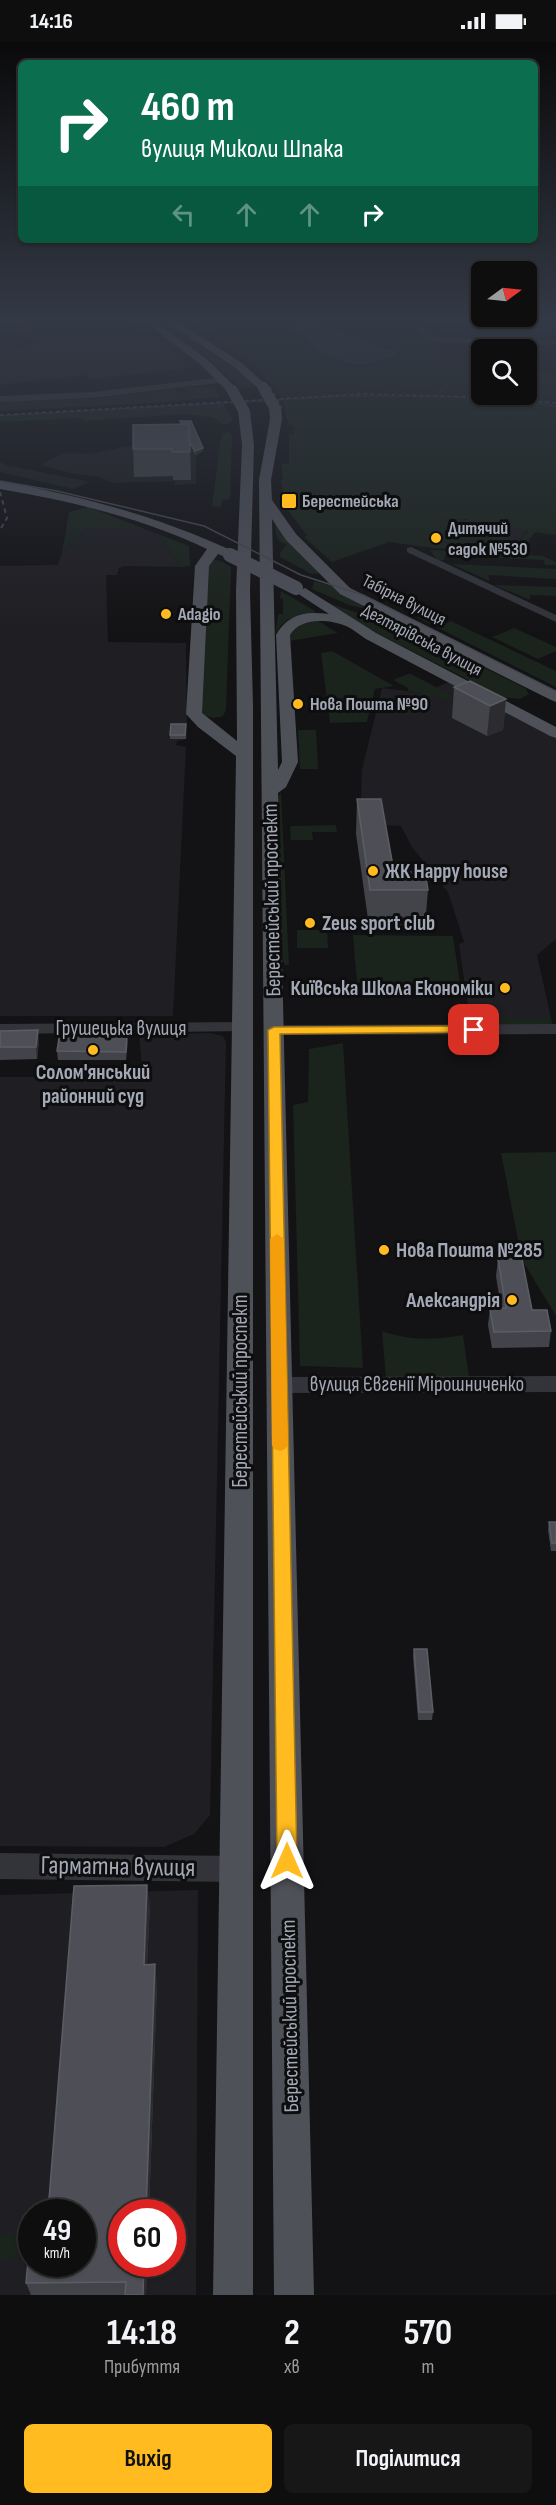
<!DOCTYPE html>
<html lang="uk">
<head>
<meta charset="utf-8">
<style>
  :root { --surface:#0e0e0f; --page:#171718; --text:#f1f3f6; --muted:#9b9c9e; --line:#2e2e2f; --accent:#ffbb20 }
  body { margin:0; font-family:"Sofia Sans Condensed",sans-serif; background:var(--page); color:var(--text); height:100vh; display:flex; flex-direction:column; font-size:22px; white-space:nowrap }
  * { box-sizing:border-box; margin:0 }
  p { font-size:20px; color:var(--muted) }
  .icon { flex:none; width:33px; height:33px; fill:none; stroke:currentColor; stroke-width:2; stroke-linecap:round; stroke-linejoin:round }
  .map { position:relative; height:2253px; overflow:hidden }
  .side { display:flex; flex-direction:column; background:var(--surface); flex:1 }
  .side>* { flex:none }
  .top-card { position:absolute; left:18px; top:18px; width:520px; height:183px; border-radius:9px; box-shadow:0 2px 4px #0004,0 0 0 2px var(--line); background:#0b6e4f; color:#fff; overflow:hidden }
  .needle { width:39px; rotate:75deg }
  .fabs { position:absolute; left:471px; top:219px; display:grid; gap:12px }
  .fabs a { display:grid; place-items:center; width:66px; height:66px; border-radius:9px; background:var(--surface); box-shadow:0 2px 4px #0004,0 0 0 2px var(--line); font-size:30px }
  .speed { position:absolute; left:18px; top:2157px; display:flex; gap:12px; font-size:30px; font-weight:700; text-align:center }
  .speed>* { display:grid; place-content:center; width:78px; height:78px; border-radius:50%; background:var(--surface); box-shadow:0 2px 4px #0004,0 0 0 2px var(--line); line-height:1 }
  .speed small { font-size:15px; font-weight:400 }
  .speed .limit { border:9px solid #d22; background:#fff; color:#111 }
  .pin { position:absolute; display:grid; place-items:center; width:51px; height:51px; color:#fff; margin:-26px; border-radius:12px; box-shadow:0 3px 9px #0006 }
  .me { position:absolute; width:66px; margin:-33px; rotate:0deg; stroke-linejoin:round; filter:drop-shadow(0 0 4px #0008) }
  .turn { display:flex; align-items:center; gap:21px; height:126px; padding:0 24px; font-size:27px }
  .turn .icon { width:78px; height:78px; stroke-width:2.5 }
  .turn b { display:block; font-size:42px; line-height:51px }
  .lanes { display:flex; align-items:center; height:57px; padding:0 24px; background:#0003; justify-content:center; gap:30px; direction:ltr }
  .lanes .off { opacity:.35 }
  .eta { display:flex; justify-content:space-evenly; align-items:center; height:102px; text-align:center }
  .eta b { font-size:36px; font-weight:700; line-height:42px }
  .cta { display:flex; gap:12px; margin-top:auto; padding:12px 24px }
  .cta a { flex:1; height:69px; border-radius:9px; background:var(--accent); color:#111; font-size:24px; font-weight:700; line-height:69px; text-align:center }
  .cta a+a { background:var(--page); color:var(--text) }
  .status { display:flex; justify-content:space-between; align-items:center; height:42px; padding:0 30px; background:var(--surface); direction:ltr }
  .status svg { height:16px; fill:currentColor }
  .map>svg:first-child { display:block }
  .built { fill:#1f1e22; fill-rule:evenodd }
  .green { fill:#1a231c; fill-rule:evenodd }
  .water { fill:#283139 }
  .lines { fill:none; stroke-linecap:round; stroke-linejoin:round }
  .stream { stroke:#283139; stroke-width:1.5 }
  .minor { fill:#33343a; fill-rule:evenodd }
  .major { fill:#4f5159; fill-rule:evenodd }
  .tram { stroke:#46484f; stroke-width:1.5 }
  .rail-far1 { stroke:#46484f; stroke-width:1.5; stroke-dasharray:4 3; stroke-linecap:butt }
  .rail { stroke:#46484f; stroke-width:2; stroke-dasharray:4.5 4; stroke-linecap:butt }
  .major-bridge-far1 { stroke:#4f5159; stroke-width:11 }
  .major-bridge { stroke:#4f5159; stroke-width:14 }
  .wall { fill:#43444a }
  .shaded-wall { fill:#2c2c30 }
  .building { fill:#4e4f56; stroke:#5b5d65; stroke-width:1.5 }
  .route { fill:#ffbb20; stroke:#a67a15; stroke-width:1.5 }
  .slow { fill:#f59e0b }
  .poi-dot { fill:#ffbb20; stroke:#0e0e0f; stroke-width:2 }
  .labels { text-anchor:middle; dominant-baseline:central; stroke-width:6; stroke-linejoin:round; paint-order:stroke }
  .far-poi-label { font-size:18px; font-weight:bold; fill:#a3a8b6; stroke:#0e0e0f; text-anchor:start }
  .far-street-label { font-size:18px; fill:#a3a8b6; stroke:#0e0e0f }
  .poi-label { font-size:21px; font-weight:bold; fill:#a3a8b6; stroke:#0e0e0f; text-anchor:start }
  .street-label { font-size:21px; fill:#a3a8b6; stroke:#0e0e0f }
  .near-street-label { font-size:26px; fill:#a3a8b6; stroke:#0e0e0f }
</style>
</head>
<body>
<div class="status"><b>14:16</b><svg viewBox="0 0 49 12"><path d="M0 12V9h3v3zM5 12V6h3v6zM10 12V3h3v9zM15 12V0h3v12zM26 1h20v11H26zM47 4h2v5h-2z"/></svg></div>
<div class="map">
<svg width="556" height="2253" viewBox="0 0 556 2253">
  <rect width="100%" height="100%" fill="#131214"/>
  <path class="built" d="M12,275H112L137,297L151,296L187,323L180,327L90,337L87,333L0,343V309L37,303Z
    M392,349L481,351L556,357V364L438,355L283,357L279,352Z
    M196,400L205,405L196,415V442L175,443V439L112,441L100,435L70,431L41,423L61,412L59,411L90,412L124,405Z
    M0,420L6,423L90,440L73,447L0,430Z
    M460,477L528,488L519,499L432,506L382,482Z
    M88,486H142L159,494L181,525L124,524L119,526L117,533H106L108,600L186,601L187,697L177,699L176,703L186,705L173,974H0V524L58,523L62,511Z
    M449,640L556,695V897L537,913L553,985L471,986L459,902L464,900L448,850L412,805L401,784L360,782L362,728L382,646L422,651Z
    M210,991L223,994L226,1000L210,1773L194,1792L164,1805L0,1804V1035H107L108,1027L142,1026L139,993Z
    M198,1848L196,2253H0V1853ZM32,2170H82V2222H32ZM122,2170H172V2222H122Z"/>
  <path class="green" d="M153,275H157L239,329L256,345L241,346L212,319Z
    M183,275H402L440,303L441,313L469,316L465,320L481,322V351L392,349L279,352L260,328Z
    M521,275L556,278V290L512,288L516,286L547,287V284L519,283Z
    M533,328L556,334V357L502,353L526,352L527,329Z
    M192,345L214,346L220,355L156,361L0,369V361L10,358L91,357L175,347L179,351L186,350L183,346Z
    M353,354L464,356L556,364V493L535,490L529,497L528,511L432,506L389,500L332,520L304,495L307,494L285,464L281,438H283L281,422L289,421V393L294,392L295,385L288,381L283,357ZM460,477H468L467,479L528,489L519,499L459,489L444,478Z
    M224,361L233,378L228,382H223L213,375L186,372L84,379L83,376L0,380V375Z
    M229,390L232,393L230,457L222,458L221,465L212,464L220,402L223,391Z
    M88,465L189,504L190,524L181,525L159,494L142,486H88L62,511L69,470Z
    M275,481L319,531L312,532L280,515V511L287,502C275,500 276,491 275,481Z
    M430,508L543,514L556,520V523H545L544,518L445,513L444,518L438,519Z
    M215,518L221,519L231,525L226,668L223,674C213,677 207,676 200,670L207,522Z
    M452,522L556,527V537L489,533V539Z
    M314,539L332,544L378,570L349,563L312,547Z
    M494,543L556,545V554L530,553V558Z
    M281,549L315,569V572C296,574 283,575 275,594L278,572H283V557L280,556Z
    M320,558L418,592L525,646L529,652L520,657L502,655L359,582Z
    M437,573L446,577L443,579L447,581L451,579L556,629V645L416,575Z
    M318,579L338,591L289,599V588L295,583Z
    M514,586L556,605V609L538,617L492,595Z
    M332,609L394,644L375,647L367,680L330,681L321,611Z
    M408,632H411L457,656L450,660L435,653L421,659V651L408,649V646L393,638Z
    M298,688H316L318,727H300Z
    M281,750L289,923H285L280,915L276,758Z
    M336,783L337,790H312L313,798H291L290,784Z
    M297,888H327L328,906H297Z
    M353,893L453,894L460,941H357Z
    M475,976H549L551,985H483L477,981Z
    M343,1001L363,1326L300,1324L293,1063L308,1060L309,1007Z
    M556,1110V1274L522,1218L501,1111Z
    M382,1289C411,1299 433,1298 463,1293L469,1335L386,1336Z
    M0,2192H28L27,2202L11,2217H0Z"/>
  <path class="water" d="M307,275L325,277L322,283L393,309L397,313L367,322H352L315,308L308,298L291,287V280Z"/>
  <g class="lines">
    <path class="stream" d="M441,350L452,338
      M469,356L477,357
      M508,359L556,364
      M0,374L349,354L465,355"/>
    <path class="minor" d="M402,275H411L438,296L556,299V303L438,300L428,298Z
      M224,335L228,338L227,340L92,356L0,360V354L92,350Z
      M411,505L556,573V580L407,510V506Z
      M243,980L251,985L249,989L0,992V982Z
      M556,982V992L274,993L266,988L274,983Z
      M556,1334V1350L279,1351L272,1349L269,1343L272,1337L279,1335Z
      M0,1811L236,1814L245,1818L249,1827L245,1836L236,1840L0,1837Z"/>
    <path class="major" d="M138,275H149L208,318L236,346V350H228L200,322Z
      M159,275H171L242,321L268,345L267,347H259L234,325Z
      M275,363L281,366L282,377L271,438L272,458L296,492L350,546L556,649V660L551,658L340,552L286,498L272,477L278,728L282,720L276,593C288,572 306,569 329,572L300,553L298,550L305,546L376,591L556,685V696L550,694L366,597C360,593 353,587 346,584C330,577 300,575 290,593L298,720L286,745L278,751L314,2253H274L259,438L270,377L269,366Z
      M244,366L250,369L254,403L250,549L253,664V2253H213L236,714L198,685L186,672L195,524L207,507C142,476 71,459 0,447V439C82,454 160,475 235,510L237,513L235,516L230,517L218,512L209,524L202,671L237,699L236,549L242,403L238,369Z"/>
    <path class="tram" d="M0,439L57,449L204,484L301,533L363,553L556,649"/>
    <path class="rail-far1" d="M270,345L282,366
      M0,373L364,352L472,355L556,361"/>
    <path class="rail" d="M0,450L7,476L0,488"/>
    <path class="major-bridge-far1" d="M263,345L275,366
      M232,348L244,369"/>
    <path class="major-bridge" d="M230,513L296,546"/>
  </g>
  <path class="wall" d="M180,379L203,406V409L195,413L190,402L191,438H173V434L134,435L133,407L180,382Z
    M454,645L506,657L503,688L487,694L452,676Z
    M186,682V697H170V693Z
    M357,757L394,830L428,848L425,884H369L356,792Z
    M0,989L39,1000L37,1017L0,1018Z
    M128,998L126,1018H58L57,1009Z
    M498,1217L532,1268L551,1289L549,1305L492,1306L488,1283L490,1267L501,1266L496,1234Z
    M549,1480H556V1509H551L548,1488Z
    M414,1607L433,1670L432,1678H418L413,1615Z
    M150,1863L147,1922L157,1941L149,2170H122L147,2222L146,2253H31L26,2241L82,2222Z"/>
  <path class="shaded-wall" d="M203,406V409L195,413V409Z
    M506,657L503,688L487,694L490,664Z
    M38,988L39,1000L37,1017L36,1005Z
    M127,989L128,998L126,1018V1010Z
    M147,1843L150,1863L146,1941L144,1923Z
    M155,1922L157,1941L149,2170H146Z
    M144,2222H147L146,2253H143Z"/>
  <path class="building" d="M180,379H191L203,406L195,409L189,399V382H182Z
    M189,382L190,410H172V407H133V383Z
    M470,639L506,657L490,664L454,645Z
    M171,682H186L185,693H170Z
    M357,757H381L394,830H425L428,848H370Z
    M38,988L36,1005H0V989Z
    M127,989L126,1010L57,1009L60,990Z
    M498,1217H522L532,1268H547L551,1289L494,1290L490,1267L506,1266Z
    M549,1480H556V1501H552Z
    M414,1607H427L433,1670H419Z
    M147,1843L144,1923L155,1922L146,2170H122V2222H144L143,2253H125L126,2240L26,2241L31,2187H32V2222H82V2170H48L74,1844Z"/>
  <linearGradient id="sky" x2="0" y2="1"><stop stop-color="#0a0a0b"/><stop offset="0.47" stop-color="#333945"/><stop offset="1" stop-color="#333945" stop-opacity="0"/></linearGradient>
  <rect width="556" height="590" fill="url(#sky)"/>
  <path class="route" d="M474,984L480,988L478,990L280,992L297,1819L294,1826L287,1829L280,1826L277,1819L268,988L274,985Z"/>
  <path class="slow" d="M277,1192L284,1197L288,1403L285,1407L280,1409L274,1407L272,1403L270,1197Z"/>
  <g class="poi-dot">
    <rect x="281" y="451" width="16" height="16" rx="3"/>
    <circle cx="436" cy="496" r="6"/>
    <circle cx="166" cy="572" r="6"/>
    <circle cx="298" cy="662" r="6"/>
    <circle cx="373" cy="829" r="6"/>
    <circle cx="310" cy="881" r="6"/>
    <circle cx="505" cy="946" r="6"/>
    <circle cx="93" cy="1008" r="6"/>
    <circle cx="384" cy="1208" r="6"/>
    <circle cx="512" cy="1258" r="6"/>
  </g>
  <g class="labels">
    <g class="far-poi-label">
      <text x="302" y="459">Берестейська</text>
      <text x="448" y="486">Дитячий<tspan x="448" dy="21">садок №530</tspan></text>
      <text x="178" y="572">Adagio</text>
      <text x="310" y="662">Нова Пошта №90</text>
    </g>
    <g class="far-street-label">
      <text transform="translate(404 558) rotate(27)">Табірна вулиця</text>
      <text transform="translate(422 598) rotate(28)">Дегтярівська вулиця</text>
    </g>
    <g class="poi-label">
      <text x="385" y="829">ЖК Happy house</text>
      <text x="322" y="881">Zeus sport club</text>
      <text x="493" y="946" text-anchor="end">Київська Школа Економіки</text>
      <text x="93" y="1030" text-anchor="middle">Солом'янський<tspan x="93" dy="24">районний суд</tspan></text>
      <text x="396" y="1208">Нова Пошта №285</text>
      <text x="500" y="1258" text-anchor="end">Александрія</text>
    </g>
    <g class="street-label">
      <text transform="translate(272 858) rotate(-91)">Берестейський проспект</text>
      <text x="121" y="986">Грушецька вулиця</text>
      <text x="417" y="1342">вулиця Євгенії Мірошниченко</text>
      <text transform="translate(240 1349) rotate(-90)">Берестейський проспект</text>
      <text transform="translate(290 1974) rotate(-91)">Берестейський проспект</text>
    </g>
    <g class="near-street-label">
      <text transform="translate(118 1825) rotate(1)">Гарматна вулиця</text>
    </g>
  </g>
</svg>
<div class="fabs">
<a><svg class="needle" viewBox="-14 -14 28 28"><path d="M0-13l5 13h-10z" fill="#e53935"/><path d="M0 13l5-13h-10z" fill="#9b9c9e"/></svg></a>
<a><svg class="icon" aria-label="search" viewBox="0 0 24 24"><circle cx="10" cy="10" r="6"/><path d="M15 15l6 6"/></svg></a>
</div>
<div class="speed"><div>49<small>km/h</small></div><div class="limit">60</div></div>
<div class="pin" style="left:474px;top:988px;background:#d93025"><svg class="icon" aria-label="arrive" viewBox="0 0 24 24"><path d="M6 21V4h12l-3 4 3 4H6"/></svg></div>
<svg class="me" style="left:287px;top:1819px" viewBox="-20 -20 40 40"><path d="M0-17L14 15 0 8-14 15z" fill="#ffbb20" stroke="#fff" stroke-width="4"/></svg>
<div class="top-card">
<div class="turn"><svg class="icon" aria-label="right" viewBox="0 0 24 24"><path d="M7 20v-9h11M14 6l5 5-5 5"/></svg><div><b>460 m</b>вулиця Миколи Шпака</div></div>
<div class="lanes"><svg class="icon off" aria-label="left" viewBox="0 0 24 24"><path d="M17 20v-9H6M10 6l-5 5 5 5"/></svg><svg class="icon off" aria-label="ahead" viewBox="0 0 24 24"><path d="M12 20V5M6 11l6-6 6 6"/></svg><svg class="icon off" aria-label="ahead" viewBox="0 0 24 24"><path d="M12 20V5M6 11l6-6 6 6"/></svg><svg class="icon" aria-label="right" viewBox="0 0 24 24"><path d="M7 20v-9h11M14 6l5 5-5 5"/></svg></div>
</div>
</div>
<section class="side">
<div class="eta">
<div><b>14:18</b><p>Прибуття</p></div>
<div><b>2</b><p>хв</p></div>
<div><b>570</b><p>m</p></div>
</div>
<div class="cta"><a>Вихід</a><a>Поділитися</a></div>
</section>
</body>
</html>
